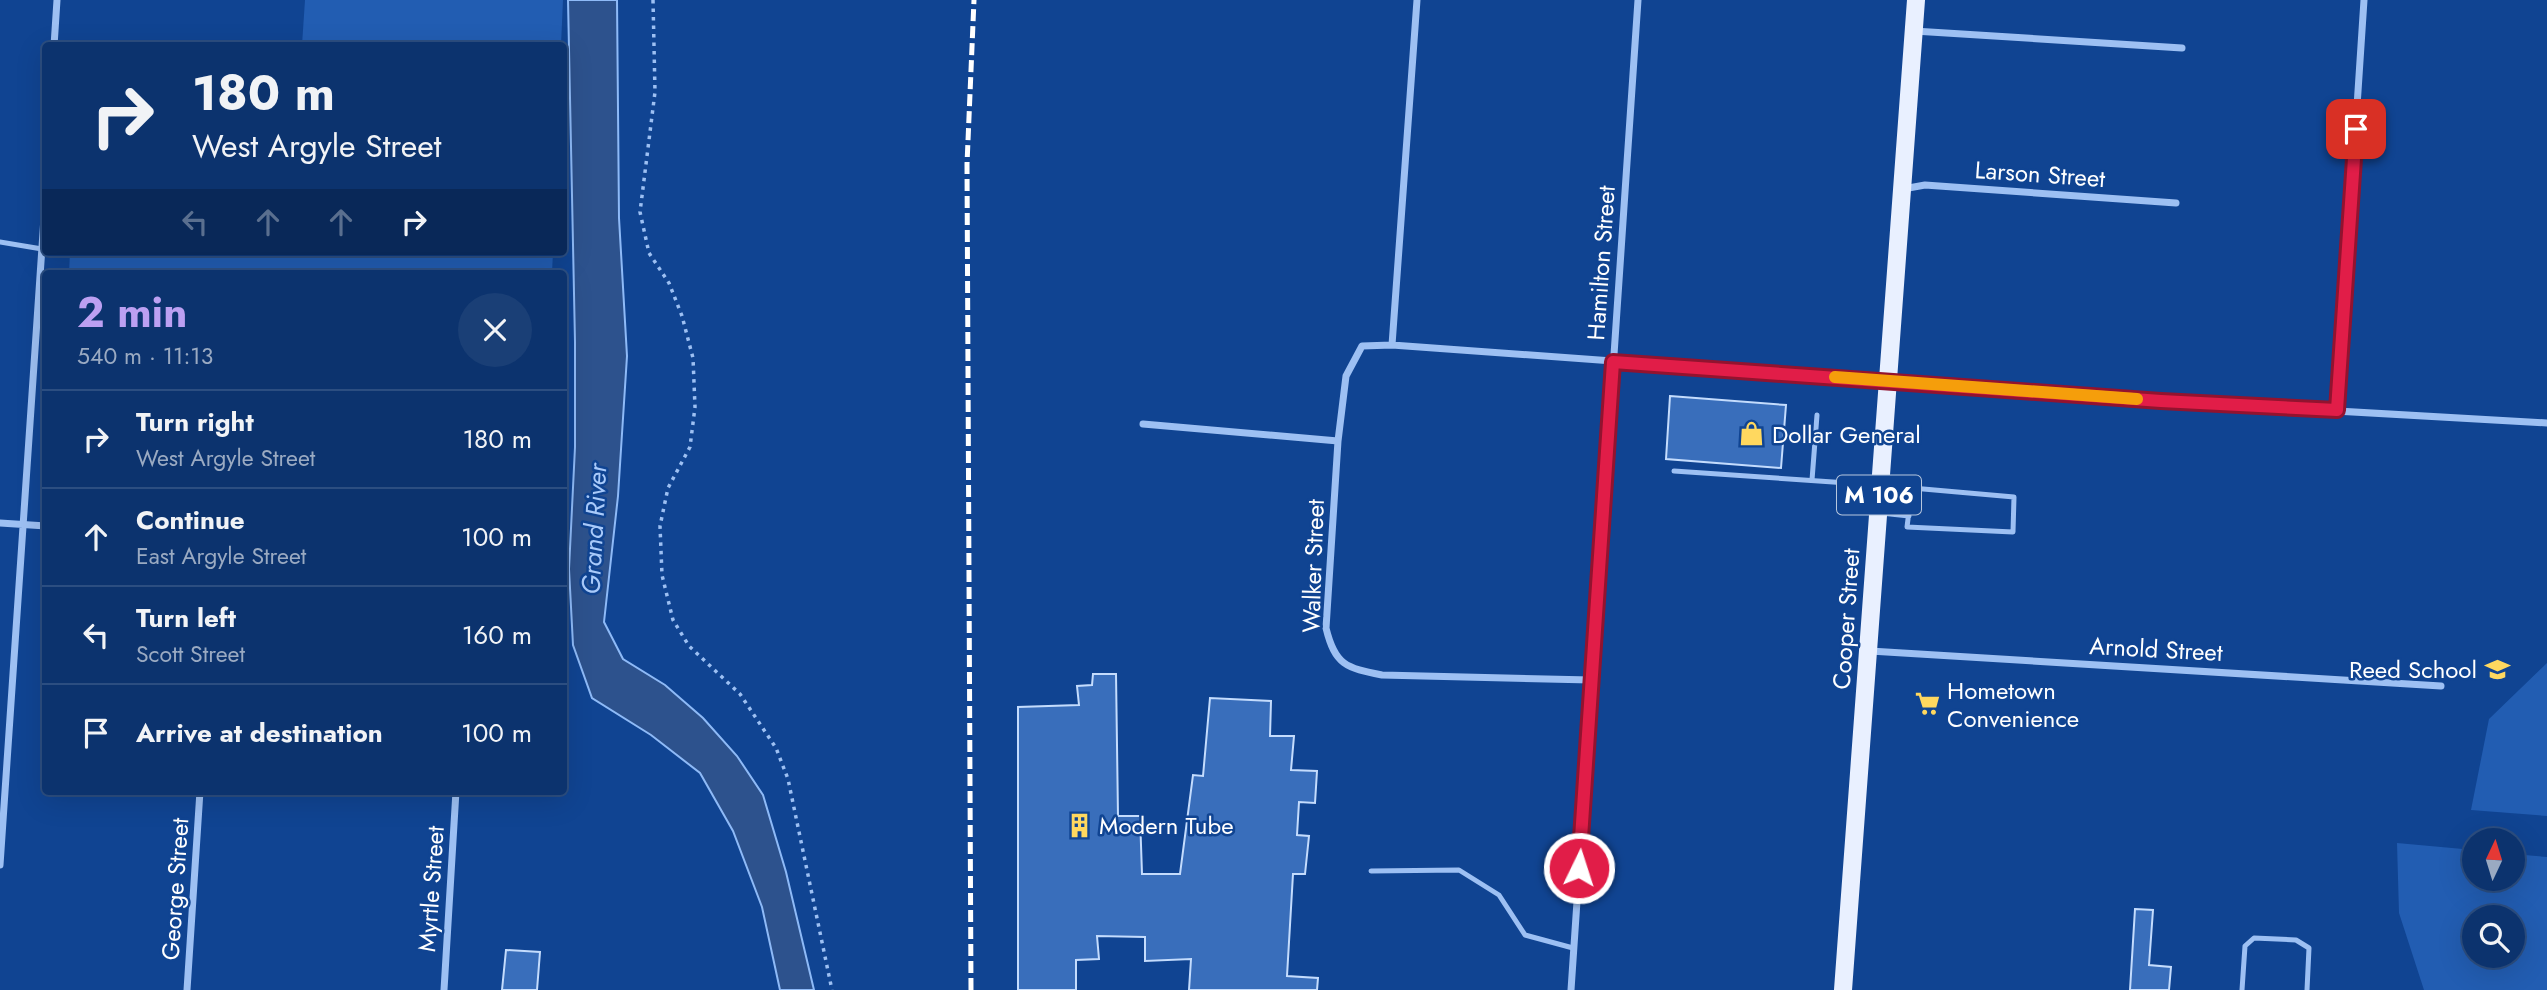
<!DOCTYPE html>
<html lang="en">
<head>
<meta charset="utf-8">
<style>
  :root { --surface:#0c336e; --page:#1a3f76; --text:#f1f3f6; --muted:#9aaac2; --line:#2c4e81; --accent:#bca0f2 }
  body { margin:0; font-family:Jost,sans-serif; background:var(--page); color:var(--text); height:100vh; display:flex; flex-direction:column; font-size:26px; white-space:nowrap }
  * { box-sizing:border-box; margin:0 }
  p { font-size:23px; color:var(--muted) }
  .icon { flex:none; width:38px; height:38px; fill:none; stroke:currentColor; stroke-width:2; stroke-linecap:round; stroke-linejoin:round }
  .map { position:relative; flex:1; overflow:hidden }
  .sheet { position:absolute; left:42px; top:270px; width:525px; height:525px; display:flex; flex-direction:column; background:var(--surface); border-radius:7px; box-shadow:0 7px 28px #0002,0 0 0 2px var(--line) }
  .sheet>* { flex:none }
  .guide { position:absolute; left:42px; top:42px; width:525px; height:214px; border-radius:7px; box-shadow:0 7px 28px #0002,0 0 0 2px var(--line); background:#0c336e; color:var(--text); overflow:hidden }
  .needle { width:46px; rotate:4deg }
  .fabs { position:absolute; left:2462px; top:828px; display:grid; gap:14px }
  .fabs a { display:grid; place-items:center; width:63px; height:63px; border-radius:50%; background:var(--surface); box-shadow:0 7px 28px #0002,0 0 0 2px var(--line); font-size:35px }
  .pin { position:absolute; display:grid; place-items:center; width:60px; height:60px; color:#fff; margin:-30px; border-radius:14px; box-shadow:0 4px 10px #0006 }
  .me { position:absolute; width:77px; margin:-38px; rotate:4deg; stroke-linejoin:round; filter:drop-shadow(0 0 5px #0008) }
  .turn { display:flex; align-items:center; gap:24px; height:147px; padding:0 35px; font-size:32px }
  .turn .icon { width:91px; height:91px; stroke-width:2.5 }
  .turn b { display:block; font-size:49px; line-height:60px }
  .lanes { display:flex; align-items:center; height:66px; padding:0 35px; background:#0003; justify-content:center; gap:35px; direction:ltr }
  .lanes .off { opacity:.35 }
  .round { display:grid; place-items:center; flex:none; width:74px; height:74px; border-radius:37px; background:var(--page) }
  .summary { display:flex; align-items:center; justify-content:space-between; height:119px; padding:0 35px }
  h1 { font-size:42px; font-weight:700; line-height:52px; color:var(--accent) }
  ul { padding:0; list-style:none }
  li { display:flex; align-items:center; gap:21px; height:98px; padding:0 35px; border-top:2px solid var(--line) }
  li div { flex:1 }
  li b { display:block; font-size:26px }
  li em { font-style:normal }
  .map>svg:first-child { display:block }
  .green { fill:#225db2; fill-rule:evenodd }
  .water { fill:#2d528d; stroke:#8ebaf7; stroke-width:2 }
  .building { fill:#396ebb; stroke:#c4dcfd; stroke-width:2 }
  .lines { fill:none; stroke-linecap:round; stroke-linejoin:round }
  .path { stroke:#9dc0f3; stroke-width:3.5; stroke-dasharray:3.5 5; stroke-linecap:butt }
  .lane { stroke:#9dc0f3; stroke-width:5 }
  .street { stroke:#9dc0f3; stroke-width:7 }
  .primary { stroke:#e9f0ff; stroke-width:18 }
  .rail { stroke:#fff; stroke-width:5; stroke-dasharray:12 5; stroke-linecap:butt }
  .route-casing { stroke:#92132f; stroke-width:18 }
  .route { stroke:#e11d48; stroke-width:12 }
  .slow { stroke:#f59e0b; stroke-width:12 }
  .labels { text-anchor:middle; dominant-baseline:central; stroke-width:5; stroke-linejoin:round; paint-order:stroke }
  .shield { fill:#104492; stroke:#b7c7de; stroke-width:2 }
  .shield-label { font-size:23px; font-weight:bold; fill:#fff }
  .street-label { font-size:24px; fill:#fff; stroke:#104492 }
  .poi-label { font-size:24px; fill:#fff; stroke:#104492; text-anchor:start }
  .water-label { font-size:26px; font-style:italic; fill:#a9cafa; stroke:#104492 }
</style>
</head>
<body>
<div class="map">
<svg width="2547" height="990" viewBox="0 0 2547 990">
  <rect width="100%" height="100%" fill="#104492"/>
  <path class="green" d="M305,0H563L561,45H302Z
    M70,252H553L552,273H69Z
    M2547,663V816L2471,810L2489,719Z
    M2397,843L2474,850V878H2513V854L2547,857V990H2424L2399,913ZM2513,917V956H2474V917Z"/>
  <path class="water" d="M568,0H617L619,218L627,356L618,496L604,622L623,659L665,685L703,718L737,756L763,795L786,872L814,990H780L762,907L733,831L700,773L651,735L592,698L573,645L569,569L575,447V342Z"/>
  <path class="building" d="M1670,396L1786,405L1781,468L1666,459Z
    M1093,674H1116L1118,816H1140L1142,874H1180L1193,775L1203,776L1210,698L1271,701L1270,736H1294L1291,770L1317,771L1315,803L1299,802L1297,835L1309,836L1305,874H1293L1287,976L1318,978L1317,990H1189L1191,959L1145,961V937L1097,936L1099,959L1076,960V990H1018V707L1079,705L1077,686L1092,685Z
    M2135,909L2153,910L2149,965L2171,967L2169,990H2130Z
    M506,950L540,952L537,990H502Z"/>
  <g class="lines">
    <path class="path" d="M653,0L655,92L640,212L649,253L669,283L682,316L693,358L695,407L690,447L668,488L660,526L662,575L673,620L689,646L740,694L776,748L788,779L832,990"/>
    <path class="lane" d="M0,242L42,249
      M1674,471L1877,485
      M1812,480L1817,415
      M1912,488L2014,497L2013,532L1907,527Z
      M1881,513L1909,516
      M1371,871L1459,870L1499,895L1525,935L1573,948
      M2242,990L2245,946L2254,938L2296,940L2309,948L2307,990"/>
    <path class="street" d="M1914,31L2182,48
      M54,46L57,0
      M1903,189L1925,185L2176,203
      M1392,345L1417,0
      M2337,410L2364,0
      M1143,424L1338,441
      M0,523L46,526
      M1870,651L2441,686
      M1591,680L1382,675C1346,668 1335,665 1326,628L1338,441L1346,376L1362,346L1392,345L2161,401L2547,423
      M0,865L46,188
      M187,990L200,791
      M444,990L456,791
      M1571,990L1638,0"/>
    <path class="primary" d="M1843,990L1916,0"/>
    <path class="rail" d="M971,990L967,164L974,0"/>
  </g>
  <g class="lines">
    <defs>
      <path id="route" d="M1579,868L1613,362L2161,401L2337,410L2356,129"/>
    </defs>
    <use href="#route" class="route-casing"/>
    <use href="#route" class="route"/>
    <path class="slow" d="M1835,377L2137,399"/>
  </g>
  <defs>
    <symbol id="shop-bare" viewBox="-9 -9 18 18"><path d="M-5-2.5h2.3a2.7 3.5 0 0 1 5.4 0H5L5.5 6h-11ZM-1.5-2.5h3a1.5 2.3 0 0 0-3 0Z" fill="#ffd85f" stroke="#104492" stroke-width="2.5" paint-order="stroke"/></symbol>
    <symbol id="school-bare" viewBox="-9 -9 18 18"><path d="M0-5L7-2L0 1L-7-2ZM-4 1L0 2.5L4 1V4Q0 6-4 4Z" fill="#ffd85f" stroke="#104492" stroke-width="2.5" paint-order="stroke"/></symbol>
    <symbol id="supermarket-bare" viewBox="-9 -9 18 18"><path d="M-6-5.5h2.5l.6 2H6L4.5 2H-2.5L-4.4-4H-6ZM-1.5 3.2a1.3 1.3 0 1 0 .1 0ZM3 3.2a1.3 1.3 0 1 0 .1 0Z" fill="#ffd85f" stroke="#104492" stroke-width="2.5" paint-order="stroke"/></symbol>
    <symbol id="building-bare" viewBox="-9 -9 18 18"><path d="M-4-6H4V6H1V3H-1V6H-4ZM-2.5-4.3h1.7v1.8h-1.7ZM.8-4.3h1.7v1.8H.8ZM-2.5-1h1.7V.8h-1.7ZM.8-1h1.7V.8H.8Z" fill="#ffd85f" stroke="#104492" stroke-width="2.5" paint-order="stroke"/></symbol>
  </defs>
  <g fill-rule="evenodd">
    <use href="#shop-bare" x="1734" y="416" width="35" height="35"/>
    <use href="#school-bare" x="2480" y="652" width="35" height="35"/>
    <use href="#supermarket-bare" x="1910" y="686" width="35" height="35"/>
    <use href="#building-bare" x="1062" y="808" width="35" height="35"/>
  </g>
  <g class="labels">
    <rect class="shield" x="1837" y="475.5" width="84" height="39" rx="5"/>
    <g class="shield-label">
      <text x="1879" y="495">M 106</text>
    </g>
    <g class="street-label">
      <text transform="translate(2040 174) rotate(4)">Larson Street</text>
      <text transform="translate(1601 263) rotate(-86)">Hamilton Street</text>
      <text transform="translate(1313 566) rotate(-88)">Walker Street</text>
      <text transform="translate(1846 619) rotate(-86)">Cooper Street</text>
      <text transform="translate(2156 649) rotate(3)">Arnold Street</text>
      <text transform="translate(175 889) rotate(-86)">George Street</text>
      <text transform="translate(431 889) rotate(-86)">Myrtle Street</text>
    </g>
    <g class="poi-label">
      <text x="1772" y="434">Dollar General</text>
      <text x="2477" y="669" text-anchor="end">Reed School</text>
      <text x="1947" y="690">Hometown<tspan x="1947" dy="28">Convenience</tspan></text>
      <text x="1099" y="825">Modern Tube</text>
    </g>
    <g class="water-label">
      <text transform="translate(594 529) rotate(-87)">Grand River</text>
    </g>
  </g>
</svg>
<div class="fabs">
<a><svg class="needle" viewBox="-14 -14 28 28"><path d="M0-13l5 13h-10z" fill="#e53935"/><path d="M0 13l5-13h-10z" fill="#9aaac2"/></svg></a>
<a><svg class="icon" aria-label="search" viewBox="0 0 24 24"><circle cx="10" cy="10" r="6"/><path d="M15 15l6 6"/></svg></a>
</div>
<div class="pin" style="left:2356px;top:129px;background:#d93025"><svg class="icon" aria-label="arrive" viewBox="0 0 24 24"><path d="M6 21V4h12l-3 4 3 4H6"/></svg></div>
<svg class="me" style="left:1579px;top:868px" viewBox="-20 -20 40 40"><circle r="17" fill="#e11d48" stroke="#fff" stroke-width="3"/><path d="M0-11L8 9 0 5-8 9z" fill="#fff"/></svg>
<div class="guide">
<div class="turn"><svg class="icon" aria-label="right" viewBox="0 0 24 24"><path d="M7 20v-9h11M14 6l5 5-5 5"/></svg><div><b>180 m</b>West Argyle Street</div></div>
<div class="lanes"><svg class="icon off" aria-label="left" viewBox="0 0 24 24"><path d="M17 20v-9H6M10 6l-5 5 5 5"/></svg><svg class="icon off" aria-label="ahead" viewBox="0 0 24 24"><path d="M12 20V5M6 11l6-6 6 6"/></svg><svg class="icon off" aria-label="ahead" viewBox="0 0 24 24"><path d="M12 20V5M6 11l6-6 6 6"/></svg><svg class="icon" aria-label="right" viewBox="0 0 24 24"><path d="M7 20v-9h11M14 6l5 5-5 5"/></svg></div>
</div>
<section class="sheet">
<div class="summary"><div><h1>2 min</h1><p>540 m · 11:13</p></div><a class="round"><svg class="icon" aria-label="close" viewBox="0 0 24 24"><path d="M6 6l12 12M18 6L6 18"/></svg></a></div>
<ul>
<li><svg class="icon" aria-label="right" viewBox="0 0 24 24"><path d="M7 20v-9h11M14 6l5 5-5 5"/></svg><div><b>Turn right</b><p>West Argyle Street</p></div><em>180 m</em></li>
<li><svg class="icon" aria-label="ahead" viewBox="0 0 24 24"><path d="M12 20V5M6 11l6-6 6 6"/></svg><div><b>Continue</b><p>East Argyle Street</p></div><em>100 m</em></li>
<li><svg class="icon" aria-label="left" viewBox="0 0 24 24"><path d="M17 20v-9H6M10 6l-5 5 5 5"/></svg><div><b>Turn left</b><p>Scott Street</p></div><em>160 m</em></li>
<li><svg class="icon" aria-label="arrive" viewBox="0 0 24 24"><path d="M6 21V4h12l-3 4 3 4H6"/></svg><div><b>Arrive at destination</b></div><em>100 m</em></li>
</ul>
</section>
</div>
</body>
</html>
